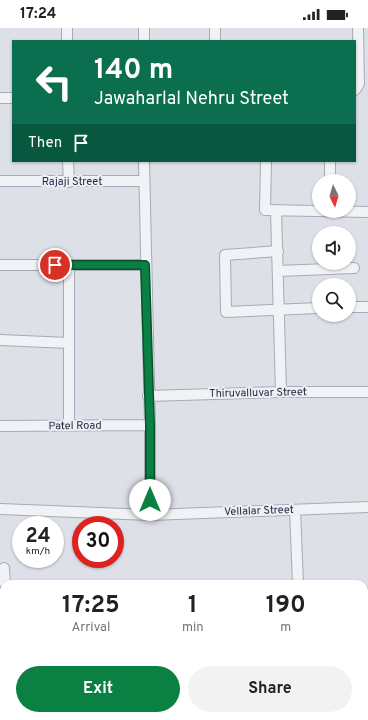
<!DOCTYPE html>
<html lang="en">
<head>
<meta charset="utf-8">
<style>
  :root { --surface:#fff; --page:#f2f2f2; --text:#222; --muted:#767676; --accent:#0b8043 }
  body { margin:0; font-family:Overpass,sans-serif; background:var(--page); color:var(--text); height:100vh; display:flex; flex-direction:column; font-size:15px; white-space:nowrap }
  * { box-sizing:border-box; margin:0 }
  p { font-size:13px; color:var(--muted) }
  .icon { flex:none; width:22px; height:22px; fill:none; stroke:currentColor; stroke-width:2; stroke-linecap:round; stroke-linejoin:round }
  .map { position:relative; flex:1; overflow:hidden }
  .drawer { position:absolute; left:0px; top:552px; width:368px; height:140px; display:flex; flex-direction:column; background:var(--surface); border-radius:12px 12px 0 0; box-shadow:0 1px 3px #0004 }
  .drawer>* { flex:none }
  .guide { position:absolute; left:12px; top:12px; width:344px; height:122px; border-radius:0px; box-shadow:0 1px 3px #0004; background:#0b6e4f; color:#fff; overflow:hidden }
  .needle { width:26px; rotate:175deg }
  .buttons { position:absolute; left:312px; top:146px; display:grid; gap:8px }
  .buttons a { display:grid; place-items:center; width:44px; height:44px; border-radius:50%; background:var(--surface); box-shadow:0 1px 3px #0004; font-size:20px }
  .speed { position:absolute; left:12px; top:488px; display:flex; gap:8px; font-size:20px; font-weight:700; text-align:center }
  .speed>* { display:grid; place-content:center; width:52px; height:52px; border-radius:50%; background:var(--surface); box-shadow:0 1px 3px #0004; line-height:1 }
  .speed small { font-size:10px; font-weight:400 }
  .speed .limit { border:6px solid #d22; background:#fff; color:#111 }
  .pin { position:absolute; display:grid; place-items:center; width:34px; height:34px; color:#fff; margin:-17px; border:2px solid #fff; border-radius:50%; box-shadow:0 1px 4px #0007 }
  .me { position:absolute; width:44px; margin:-22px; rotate:0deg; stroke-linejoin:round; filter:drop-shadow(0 0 3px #0008) }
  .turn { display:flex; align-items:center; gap:14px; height:84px; padding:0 16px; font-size:18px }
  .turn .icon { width:52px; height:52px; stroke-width:2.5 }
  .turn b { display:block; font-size:28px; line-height:34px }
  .then { display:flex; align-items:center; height:38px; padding:0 16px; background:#0003; gap:8px; font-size:15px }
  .eta { display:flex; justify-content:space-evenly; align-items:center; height:68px; text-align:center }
  .eta b { font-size:24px; font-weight:700; line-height:28px }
  .primary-button { display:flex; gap:8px; margin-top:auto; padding:8px 16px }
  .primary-button a { flex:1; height:46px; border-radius:24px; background:var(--accent); color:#fff; font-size:16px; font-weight:700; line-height:46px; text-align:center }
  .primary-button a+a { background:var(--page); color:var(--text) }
  .status { display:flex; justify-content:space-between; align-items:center; height:28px; padding:0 20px; background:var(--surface); direction:ltr }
  .status svg { height:11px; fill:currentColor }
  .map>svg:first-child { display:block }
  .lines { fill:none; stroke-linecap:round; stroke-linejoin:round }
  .minor-casing { stroke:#a7aab6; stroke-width:12 }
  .minor { stroke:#f1f2f6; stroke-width:10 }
  .route-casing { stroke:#07532c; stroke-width:10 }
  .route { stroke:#0b8043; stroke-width:7 }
  .labels { text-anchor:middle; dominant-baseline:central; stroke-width:4; stroke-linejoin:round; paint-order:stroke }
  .street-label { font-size:11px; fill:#262b40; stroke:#edeff6 }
</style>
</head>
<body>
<div class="status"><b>17:24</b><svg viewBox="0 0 49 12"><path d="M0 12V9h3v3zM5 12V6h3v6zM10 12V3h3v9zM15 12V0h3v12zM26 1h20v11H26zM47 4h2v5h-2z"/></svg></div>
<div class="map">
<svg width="368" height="692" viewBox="0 0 368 692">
  <rect width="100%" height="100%" fill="#dee0e8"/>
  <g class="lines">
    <defs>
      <path id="minor" d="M144,0V13
        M215,0V13
        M67,13V0
        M355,62L359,56L358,0
        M0,70H13
        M68,133L69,154
        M144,133L150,397V487
        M266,133L265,182L368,184
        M0,153H144
        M330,153V133
        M276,182L281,364
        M278,223L225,227L226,284L319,280
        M0,237H145
        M69,237V398
        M278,243L354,240
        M349,279H368
        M0,312L69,315
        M148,368L281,364H368
        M0,398L150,397
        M0,481L150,487L368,479
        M295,482L298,556
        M4,540L5,556
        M12,688V692
        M79,692V688
        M147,692V688
        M297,692V688"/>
    </defs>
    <use href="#minor" class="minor-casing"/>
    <use href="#minor" class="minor"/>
  </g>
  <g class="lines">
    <defs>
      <path id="route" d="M55,237H145L150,397V472"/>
    </defs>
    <use href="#route" class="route-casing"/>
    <use href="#route" class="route"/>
  </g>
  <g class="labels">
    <g class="street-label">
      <text x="72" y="154">Rajaji Street</text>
      <text transform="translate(258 365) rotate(-1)">Thiruvalluvar Street</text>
      <text transform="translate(75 398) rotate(-1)">Patel Road</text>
      <text transform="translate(259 483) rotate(-2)">Vellalar Street</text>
    </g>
  </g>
</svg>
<div class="buttons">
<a><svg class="needle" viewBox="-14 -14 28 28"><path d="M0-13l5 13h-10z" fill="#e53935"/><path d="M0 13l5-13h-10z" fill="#767676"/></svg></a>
<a><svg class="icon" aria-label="sound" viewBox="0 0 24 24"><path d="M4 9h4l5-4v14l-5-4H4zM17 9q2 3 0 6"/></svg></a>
<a><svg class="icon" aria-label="search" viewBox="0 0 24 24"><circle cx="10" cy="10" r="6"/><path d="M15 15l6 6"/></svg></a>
</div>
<div class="speed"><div>24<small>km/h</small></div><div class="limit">30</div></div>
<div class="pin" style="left:55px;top:237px;background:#d93025"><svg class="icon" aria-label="arrive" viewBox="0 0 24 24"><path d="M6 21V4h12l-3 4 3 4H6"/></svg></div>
<svg class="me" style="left:150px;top:472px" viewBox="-20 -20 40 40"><circle r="19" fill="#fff"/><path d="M0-13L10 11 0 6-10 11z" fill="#0b8043"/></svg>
<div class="guide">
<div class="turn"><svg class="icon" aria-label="left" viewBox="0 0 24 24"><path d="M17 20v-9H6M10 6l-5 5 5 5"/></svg><div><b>140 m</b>Jawaharlal Nehru Street</div></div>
<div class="then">Then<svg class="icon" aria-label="arrive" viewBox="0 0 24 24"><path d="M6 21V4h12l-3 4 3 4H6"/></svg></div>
</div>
<section class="drawer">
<div class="eta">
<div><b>17:25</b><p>Arrival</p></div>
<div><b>1</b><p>min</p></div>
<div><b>190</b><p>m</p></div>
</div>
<div class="primary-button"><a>Exit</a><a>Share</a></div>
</section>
</div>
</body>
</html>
